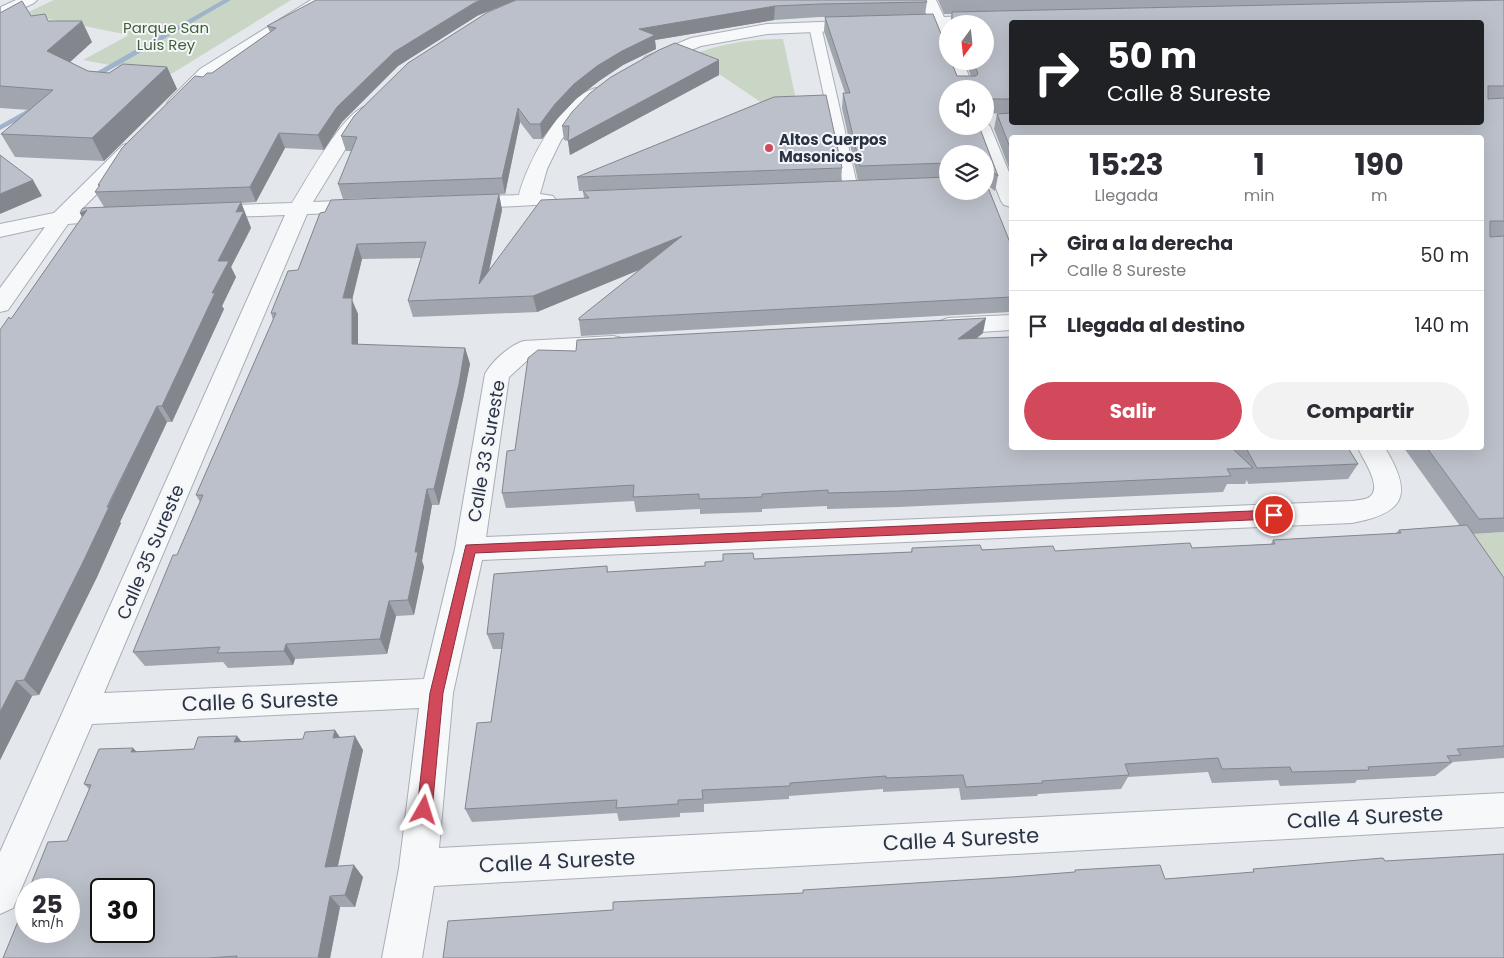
<!DOCTYPE html>
<html lang="es">
<head>
<meta charset="utf-8">
<style>
  :root { --surface:#fff; --page:#f2f2f3; --text:#2b2b33; --muted:#7c7c81; --line:#e1e1e2; --accent:#d1495b }
  body { margin:0; font-family:Poppins,sans-serif; background:var(--page); color:var(--text); height:100vh; display:flex; flex-direction:column; font-size:19px; white-space:nowrap }
  * { box-sizing:border-box; margin:0 }
  p { font-size:16px; color:var(--muted) }
  .icon { flex:none; width:28px; height:28px; fill:none; stroke:currentColor; stroke-width:2; stroke-linecap:round; stroke-linejoin:round }
  .map { position:relative; flex:1; overflow:hidden }
  .drawer { position:absolute; left:1009px; top:135px; width:475px; height:315px; display:flex; flex-direction:column; background:var(--surface); border-radius:5px; box-shadow:0 5px 20px #0002 }
  .drawer>* { flex:none }
  .banner { position:absolute; left:1009px; top:20px; width:475px; height:105px; border-radius:5px; box-shadow:0 5px 20px #0002; background:#202124; color:#fff; overflow:hidden }
  .needle { width:32px; rotate:195deg }
  .controls { position:absolute; left:939px; top:15px; display:grid; gap:10px }
  .controls a { display:grid; place-items:center; width:55px; height:55px; border-radius:50%; background:var(--surface); box-shadow:0 5px 20px #0002; font-size:25px }
  .speed { position:absolute; left:15px; top:878px; display:flex; gap:10px; font-size:25px; font-weight:700; text-align:center }
  .speed>* { display:grid; place-content:center; width:65px; height:65px; border-radius:50%; background:var(--surface); box-shadow:0 5px 20px #0002; line-height:1 }
  .speed small { font-size:12px; font-weight:400 }
  .speed .limit { border:2px solid #111; border-radius:8px; background:#fff; color:#111 }
  .pin { position:absolute; display:grid; place-items:center; width:42px; height:42px; color:#fff; margin:-21px; border:2px solid #fff; border-radius:50%; box-shadow:0 1px 5px #0007 }
  .me { position:absolute; width:55px; margin:-28px; rotate:6deg; stroke-linejoin:round; filter:drop-shadow(0 0 4px #0008) }
  .turn { display:flex; align-items:center; gap:18px; height:105px; padding:0 15px; font-size:22px }
  .turn .icon { width:65px; height:65px; stroke-width:2.5 }
  .turn b { display:block; font-size:35px; line-height:42px }
  .eta { display:flex; justify-content:space-evenly; align-items:center; height:85px; text-align:center }
  .eta b { font-size:30px; font-weight:700; line-height:35px }
  .cta { display:flex; gap:10px; margin-top:auto; padding:10px 15px }
  .cta a { flex:1; height:58px; border-radius:30px; background:var(--accent); color:#fff; font-size:20px; font-weight:700; line-height:58px; text-align:center }
  .cta a+a { background:var(--page); color:var(--text) }
  ul { padding:0; list-style:none }
  li { display:flex; align-items:center; gap:15px; height:70px; padding:0 15px; border-top:1px solid var(--line) }
  li div { flex:1 }
  li b { display:block; font-size:19px }
  li em { font-style:normal }
  .map>svg:first-child { display:block }
  .green { fill:#c9d6c5 }
  .lines { fill:none; stroke-linecap:round; stroke-linejoin:round }
  .stream { fill:#9fb4cc; fill-rule:evenodd }
  .service-casing { stroke:#a9aeb7; stroke-width:2 }
  .minor-casing { stroke:#a9aeb7; stroke-width:2 }
  .service { fill:#f7f8fa; fill-rule:evenodd }
  .minor { fill:#f7f8fa; fill-rule:evenodd }
  .wall { fill:#a1a5ae; fill-rule:evenodd }
  .shaded-wall { fill:#83868d }
  .building { fill:#bbc0ca; stroke:#83868d; fill-rule:evenodd }
  .route { fill:#d1495b; stroke:#882f3b }
  .poi-dot { fill:#d1495b; stroke:#f4f6f9; stroke-width:2 }
  .labels { text-anchor:middle; dominant-baseline:central; stroke-width:4; stroke-linejoin:round; paint-order:stroke }
  .far-park-label { font-size:15px; fill:#3f6138; stroke:#f4f6f9 }
  .far-poi-label { font-size:15px; font-weight:bold; fill:#2b3445; stroke:#f4f6f9; text-anchor:start }
  .street-label { font-size:18px; fill:#2b3445; stroke:#f4f6f9 }
  .near-street-label { font-size:21px; fill:#2b3445; stroke:#f4f6f9 }
</style>
</head>
<body>
<div class="map">
<svg width="1504" height="958" viewBox="0 0 1504 958">
  <rect width="100%" height="100%" fill="#e4e7ec"/>
  <path class="green" d="M54,0H291L168,76L83,60L129,35L24,14Z
    M783,39L798,109L762,103L691,55C721,44 751,39 783,39Z
    M1504,532V615L1461,535Z"/>
  <g class="lines">
    <path class="stream" d="M223,0H231L91,81L84,79Z
      M32,107L39,109L0,130V125Z"/>
    <defs>
      <path id="service" d="M815,22L821,26L858,189L856,192H846L844,189L809,26Z"/>
      <path id="minor" d="M16,0H37L34,3L13,13H1V7Z
        M311,0H330L327,3L212,77L182,107L176,108L170,107L167,103L170,99L200,69Z
        M920,0H936L944,17L987,15L993,17L995,20L993,23L987,25L948,24V50L942,49L932,27L767,34L701,46L651,66L645,65L642,61L645,57L691,38L767,24L928,18Z
        M948,58V61H963L974,89H956L945,61Z
        M596,88L602,89L605,93L578,119L561,140L547,169L540,194L553,196L556,200L553,204L462,209L455,207L452,203L455,199L462,197L519,195C527,163 562,96 596,88Z
        M367,106L373,107L376,111L357,130L313,202L364,200L371,202L374,206L371,210L364,212L307,214L104,693L424,679L455,549L485,374C492,361 510,345 524,341L613,336L622,338L625,344L622,350L613,352L531,357L509,377L486,537L1352,501C1357,500 1363,500 1368,498C1385,489 1362,458 1358,448H1385C1413,494 1406,513 1352,523L482,560L453,693L439,848L1504,793V827L434,886L422,958H382L399,868L419,708L92,724L13,908L0,914V852L285,215L207,218L200,216L197,212L200,208L207,206L292,203C307,180 343,111 367,106Z
        M985,121L990,126L1011,177V207L1004,205L1001,201L985,160V154H982L972,126H985Z
        M130,143L137,145L140,149L137,153L80,211L119,209L126,211L129,215L126,219L68,224L8,310L0,312V288L45,227L0,237V224L54,213L123,145Z
        M1011,315V330L948,334L940,331L936,326L940,321L948,318Z"/>
    </defs>
    <use href="#service" class="service-casing"/>
    <use href="#minor" class="minor-casing"/>
    <use href="#service" class="service"/>
    <use href="#minor" class="minor"/>
  </g>
  <path class="wall" d="M516,0L927,2L925,14L948,61L957,76H971L965,61H985V24H950L952,14H944L938,0H1504L1432,2L1504,0V532L1473,534L1504,578V758L1453,762L1435,776L1357,780L1355,783L1280,786L1278,780L1212,783L1208,772L1128,777L1121,789L1038,794L1037,796L961,800L959,788L883,792V789L789,796V799L704,804V812L680,813V817L619,821L617,813L472,822L465,809L491,722L502,649H493L487,634L607,566L608,572L705,566L754,559L911,552L912,548L1055,551L1192,548L1271,544L1273,540L1395,534L1399,530L1460,526L1404,448H1481V138H1011V173L994,129L997,114L1004,113L985,114V89H948L998,176L995,191L987,185L1011,245V311L1010,312L581,336L579,320L640,269L537,312L413,317L408,301L421,258L362,259L352,300L358,314V345L465,348L470,364L463,399L439,505H432L422,561L424,567L414,615L396,616L387,654L295,659L293,665L228,668L223,662L145,666L133,652L177,555L200,502L196,495L273,320L271,313L298,270L320,213L499,194L502,210L489,270L584,198L583,191L737,185L579,191L577,177L842,168L841,181H858L842,108L843,93H845L824,31L825,17H848H819L774,20L655,40L656,49L623,65L599,81L576,99L557,119L542,139H533L520,122L505,194L343,199L338,184L352,151H346L341,136ZM1011,22L1481,122H1011ZM948,154H985V191H948Z
    M0,13L31,16L49,21L92,42L70,62L88,71L109,73L167,67L177,89L104,161L15,157L1,134L30,110L0,108Z
    M477,16L398,66L342,122L324,150L285,148L256,202L241,203L251,228L231,267L236,277L222,306L224,309L172,422H167L120,522L121,523L97,577L39,695L32,696L0,760V330L11,319L82,217L80,213L104,207L95,192L99,187L98,185L203,77L212,73L270,32L267,26Z
    M719,60V75L570,155L568,141L564,140L562,126Z
    M983,333L977,338L1011,448H1348L1358,464L1348,479L1248,484L1247,480L1245,484H1227L1223,492L899,507L827,509V506L762,509V512L700,514V509L636,512L634,501L506,508L502,493L515,450L576,351Z
    M237,736L242,742L340,737L363,750L338,866L363,877L355,907H340L330,958H3L33,885L31,884L67,841L89,789L84,784L137,752L194,749Z"/>
  <path class="shaded-wall" d="M481,0H516L477,16L398,66L342,122L324,150L318,135L337,107L394,52L474,3Z
    M775,6L774,20L655,40L656,49L623,65L599,81L576,99L557,119L542,139L540,124L555,104L574,84L639,29Z
    M82,21L92,42L58,73L47,51Z
    M719,60V75L570,155L568,141Z
    M167,67L177,89L104,161L92,138Z
    M518,108L520,122L505,194L502,178Z
    M279,133L285,148L256,202L250,187Z
    M33,180L42,196L0,214V194Z
    M499,194L502,210L483,299L479,284Z
    M241,202L251,228L231,267L236,277L222,306L224,309L172,422L162,406L212,293L218,261L236,212Z
    M87,210L89,230L80,213Z
    M682,236L683,252L537,312L533,296Z
    M357,244L362,259L352,300L358,314V360L352,344L343,298Z
    M986,318L983,333L955,355L958,339Z
    M465,348L470,364L463,399L439,505L434,489Z
    M157,406L167,422L120,522L121,523L97,577L39,695L24,680Z
    M427,489L432,505L422,561L424,567L414,615L408,600L415,552Z
    M389,601L396,616L387,654L380,639Z
    M286,644L295,659L293,665L284,651Z
    M16,681L32,696L0,760V712Z
    M335,730L344,743L333,738Z
    M237,736L247,749L234,742Z
    M355,736L363,750L335,879L325,867Z
    M133,748L146,761L131,752Z
    M354,865L363,877L355,907L345,895Z
    M330,896L340,907L330,958H318Z"/>
  <path class="building" d="M316,0H481L474,3L394,52L337,107L318,135L279,133L250,187L95,192L100,185H98L122,148L195,76L203,77L207,73H212L276,28L267,26Z
    M516,0H926L927,2L820,4L775,6L639,29L655,35L622,51L597,66L574,84L555,104L540,124H530L518,108L502,178L338,184L357,137L341,136L354,116L408,63L488,12Z
    M1504,0V86H1488V99L1504,98V221H1490V237L1504,236V518L1479,519L1427,448H1481V138H1011V150L997,114L1011,113V122H1481V22H1011V99H988L986,109H985V89H948V126H979L998,176L985,166V154H948V163L860,166L843,93H850L825,17L933,14L942,36L948,37V45L945,48L948,53V61H951L957,76H976L978,74L973,61H985V24H952V12Z
    M22,1L31,16L45,14L48,21H82L47,51L88,71L109,73L123,64L167,67L92,138L1,134L53,90L0,86V13Z
    M675,43L719,60L568,141L569,126H562L572,112L590,93L611,77L659,50Z
    M826,95L842,168L577,177L774,97Z
    M0,155L33,180L0,194Z
    M948,177V191H985V180L1011,245V297L579,320V318L682,236L533,296L408,301L426,242L357,244L343,298H352V344L465,348L459,384L434,489H427L415,552H418L408,600L389,601L380,639L286,644L284,651L217,653L220,647L133,652L173,555H177L203,495H196L276,313H271L288,271L298,270L320,213L325,212L331,200L499,194L479,284L541,200L589,198L583,191Z
    M241,202L236,212L244,211L218,261H229L212,293H215L162,406H157L107,507H109L83,562L24,680L16,681L0,712V330L9,317L11,319L87,210L80,213L83,208Z
    M986,318L958,339L1011,337V448H1232L1253,468L1227,469L1231,476L901,491L828,493V490L762,494V497L699,499V494L633,497L634,485L502,493L507,451L515,450L528,358L538,350L576,351L577,340Z
    M1246,448H1348L1358,464L1257,468Z
    M1467,525L1504,578V746L1457,749L1461,755L1447,756L1451,762L1368,767L1369,770L1292,772L1290,767L1222,769L1218,758L1125,764L1129,775L1042,781L1043,783L966,787L963,775L886,778V776L790,783V786L702,790L703,799L678,800V804L616,808L617,800L465,809L477,723L491,722L504,633L487,634L494,574L607,566V572L705,566V562L723,561V554L753,553L754,559L912,552V548L980,545L982,550L1053,546L1055,551L1190,543L1192,548L1275,544L1273,540L1401,533L1399,530Z
    M335,730L333,738L355,736L325,867L354,865L345,895L330,896L318,958H236L237,956L208,958H3L26,902V931H69V889H32L34,884H31L48,842L67,841L91,785L84,784L99,749L133,748L131,752L194,749L198,737L237,736L234,742L303,739L305,732ZM101,889H144V931H101Z
    M1504,854V958H443L448,921L613,910V902L803,893V890L1011,877L1075,872V870L1160,865L1165,879L1254,872L1253,869L1383,858L1385,861Z"/>
  <path class="route" d="M1274,510L1280,515L1274,519L475,553L443,693L432,810L429,815L424,817L419,815L417,810L430,693L466,545Z"/>
  <circle class="poi-dot" cx="769" cy="148" r="5"/>
  <g class="labels">
    <g class="far-park-label">
      <text x="166" y="27">Parque San<tspan x="166" dy="17">Luis Rey</tspan></text>
    </g>
    <g class="far-poi-label">
      <text x="779" y="139">Altos Cuerpos<tspan x="779" dy="17">Masonicos</tspan></text>
    </g>
    <g class="street-label">
      <text transform="translate(486 451) rotate(-80)">Calle 33 Sureste</text>
      <text transform="translate(150 552) rotate(-67)">Calle 35 Sureste</text>
    </g>
    <g class="near-street-label">
      <text transform="translate(260 701) rotate(-2)">Calle 6 Sureste</text>
      <text transform="translate(1365 817) rotate(-3)">Calle 4 Sureste</text>
      <text transform="translate(961 839) rotate(-3)">Calle 4 Sureste</text>
      <text transform="translate(557 861) rotate(-3)">Calle 4 Sureste</text>
    </g>
  </g>
</svg>
<div class="controls">
<a><svg class="needle" viewBox="-14 -14 28 28"><path d="M0-13l5 13h-10z" fill="#e53935"/><path d="M0 13l5-13h-10z" fill="#7c7c81"/></svg></a>
<a><svg class="icon" aria-label="sound" viewBox="0 0 24 24"><path d="M4 9h4l5-4v14l-5-4H4zM17 9q2 3 0 6"/></svg></a>
<a><svg class="icon" aria-label="layers" viewBox="0 0 24 24"><path d="M12 4l9 5-9 5-9-5zM3 14l9 5 9-5"/></svg></a>
</div>
<div class="speed"><div>25<small>km/h</small></div><div class="limit">30</div></div>
<div class="pin" style="left:1274px;top:515px;background:#d93025"><svg class="icon" aria-label="arrive" viewBox="0 0 24 24"><path d="M6 21V4h12l-3 4 3 4H6"/></svg></div>
<svg class="me" style="left:424px;top:810px" viewBox="-20 -20 40 40"><path d="M0-17L14 15 0 8-14 15z" fill="#d1495b" stroke="#fff" stroke-width="4"/></svg>
<div class="banner">
<div class="turn"><svg class="icon" aria-label="right" viewBox="0 0 24 24"><path d="M7 20v-9h11M14 6l5 5-5 5"/></svg><div><b>50 m</b>Calle 8 Sureste</div></div>
</div>
<section class="drawer">
<div class="eta">
<div><b>15:23</b><p>Llegada</p></div>
<div><b>1</b><p>min</p></div>
<div><b>190</b><p>m</p></div>
</div>
<ul>
<li><svg class="icon" aria-label="right" viewBox="0 0 24 24"><path d="M7 20v-9h11M14 6l5 5-5 5"/></svg><div><b>Gira a la derecha</b><p>Calle 8 Sureste</p></div><em>50 m</em></li>
<li><svg class="icon" aria-label="arrive" viewBox="0 0 24 24"><path d="M6 21V4h12l-3 4 3 4H6"/></svg><div><b>Llegada al destino</b></div><em>140 m</em></li>
</ul>
<div class="cta"><a>Salir</a><a>Compartir</a></div>
</section>
</div>
</body>
</html>
